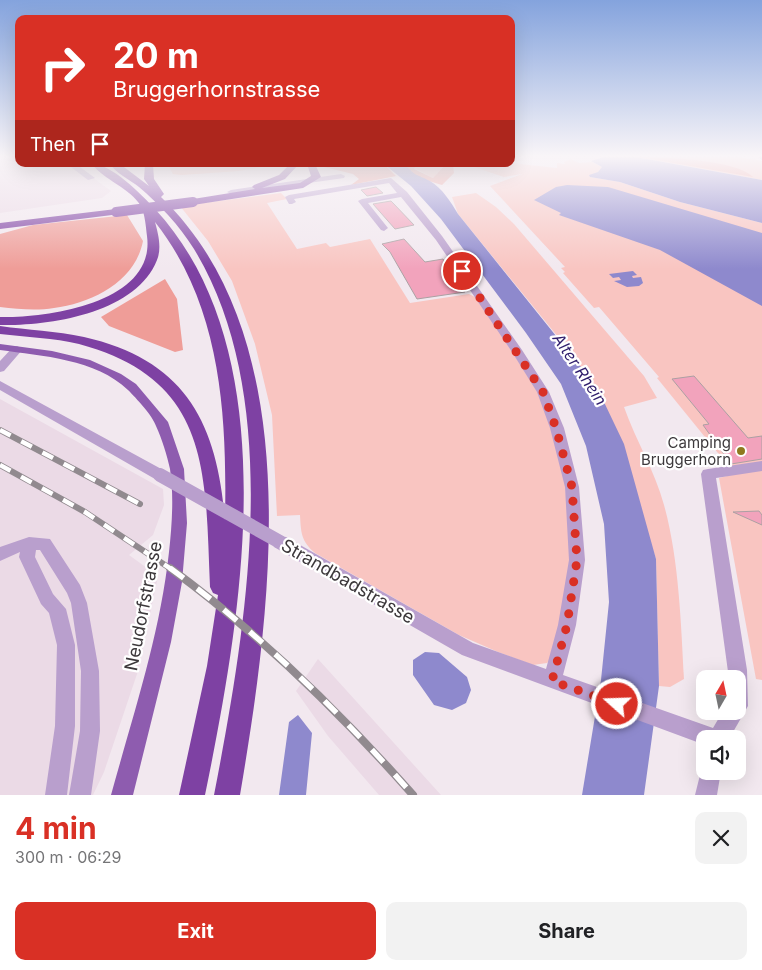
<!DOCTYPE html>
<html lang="en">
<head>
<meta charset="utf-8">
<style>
  :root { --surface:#fff; --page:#f2f2f2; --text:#202124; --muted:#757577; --accent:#d93025 }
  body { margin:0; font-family:Inter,sans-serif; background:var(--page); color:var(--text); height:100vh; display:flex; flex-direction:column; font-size:19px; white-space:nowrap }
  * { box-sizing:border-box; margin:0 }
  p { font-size:16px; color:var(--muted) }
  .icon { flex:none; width:28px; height:28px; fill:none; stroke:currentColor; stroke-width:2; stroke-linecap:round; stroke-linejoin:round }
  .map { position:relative; height:795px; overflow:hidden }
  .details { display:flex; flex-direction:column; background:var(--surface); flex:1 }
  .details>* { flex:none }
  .banner { position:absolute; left:15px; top:15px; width:500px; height:152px; border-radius:10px; box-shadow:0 5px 20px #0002; background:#d93025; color:#fff; overflow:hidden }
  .needle { width:32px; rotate:9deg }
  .fabs { position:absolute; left:696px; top:670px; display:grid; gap:10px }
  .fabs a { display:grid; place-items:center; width:50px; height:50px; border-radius:10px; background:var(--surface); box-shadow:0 5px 20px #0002; font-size:25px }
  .pin { position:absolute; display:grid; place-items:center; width:42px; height:42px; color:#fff; margin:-21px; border:2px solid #fff; border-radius:50%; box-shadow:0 1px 5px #0007 }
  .me { position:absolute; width:55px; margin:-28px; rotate:290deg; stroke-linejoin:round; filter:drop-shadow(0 0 4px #0008) }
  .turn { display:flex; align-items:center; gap:18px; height:105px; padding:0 15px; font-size:22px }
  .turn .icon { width:65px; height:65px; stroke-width:2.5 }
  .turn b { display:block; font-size:35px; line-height:42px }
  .then { display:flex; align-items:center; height:48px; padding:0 15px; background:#0003; gap:10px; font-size:19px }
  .round { display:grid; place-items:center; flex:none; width:52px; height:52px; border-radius:10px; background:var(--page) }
  .headline { display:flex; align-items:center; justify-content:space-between; height:85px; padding:0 15px }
  h1 { font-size:30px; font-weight:700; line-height:38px; color:var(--accent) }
  .button { display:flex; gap:10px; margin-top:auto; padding:10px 15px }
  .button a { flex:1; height:58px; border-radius:10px; background:var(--accent); color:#fff; font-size:20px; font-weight:700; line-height:58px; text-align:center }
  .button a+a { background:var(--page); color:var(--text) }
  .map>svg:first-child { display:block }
  .built { fill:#ebdae6 }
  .green { fill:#f9c5c1 }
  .forest { fill:#ef9d98 }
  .water { fill:#8e89cd }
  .building { fill:#f2a3bc; stroke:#aca0a3 }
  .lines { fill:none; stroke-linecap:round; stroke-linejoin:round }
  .minor { fill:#b99fcd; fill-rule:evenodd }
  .major { fill:#8e5caf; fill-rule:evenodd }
  .highway { fill:#7e41a3; fill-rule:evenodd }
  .rail-far1-casing { stroke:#918a8f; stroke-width:6 }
  .rail-casing { stroke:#918a8f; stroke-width:8 }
  .rail-far1 { stroke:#fff; stroke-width:4.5; stroke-dasharray:12; stroke-linecap:butt }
  .rail { stroke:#fff; stroke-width:5.5; stroke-dasharray:17; stroke-linecap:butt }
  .minor-bridge { stroke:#b99fcd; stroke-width:14 }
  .highway-bridge { stroke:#7e41a3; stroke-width:10 }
  .route { stroke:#d93025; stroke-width:9; stroke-dasharray:0 16.2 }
  .poi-dot { fill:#8e791f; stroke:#fff; stroke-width:2 }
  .labels { text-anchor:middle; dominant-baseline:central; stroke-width:4.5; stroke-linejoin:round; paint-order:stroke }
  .poi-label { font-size:15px; fill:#3c383b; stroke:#fff; text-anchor:end }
  .water-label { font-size:16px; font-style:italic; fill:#2e1c6b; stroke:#fff }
  .near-street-label { font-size:18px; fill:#3c383b; stroke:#fff }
</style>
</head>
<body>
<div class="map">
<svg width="762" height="795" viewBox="0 0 762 795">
  <rect width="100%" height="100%" fill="#f2e8ef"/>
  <path class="built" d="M0,157H19V164H74L111,191L102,198L0,213Z
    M0,399L163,489L164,505L153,535L129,555L158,576L138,671L104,772L93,795H0Z
    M318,659L441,795H379L328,736L296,691Z"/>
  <path class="green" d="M636,157H739L762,161V180Z
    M571,159L579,163L592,162L602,167L598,172L590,177L620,182L680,202L762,223V680L756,679L719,478L735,474L657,378L659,377L599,307L594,308L563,273L565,272L561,268L565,267L490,186L522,174L504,177L465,164L511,163L557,168V163L565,164L564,162Z
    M172,164H278L239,171L181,175L173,174L169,167Z
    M417,164H446L433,178L414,168Z
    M281,193L287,199L267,203L297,249L326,243L330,247L370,239L410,303L469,294L477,298L539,393L564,470L572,573L555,655L547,663L533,665L498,652L459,635L315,553C301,541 301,533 300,515L277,516L272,415L255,344L232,281L208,241L180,206Z
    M476,193L496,207L514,224L644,376L657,398L624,407C636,441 655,471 664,505C679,559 681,623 684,679L670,687L659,686L656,559L603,400L567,348L458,214L452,197Z"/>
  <path class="forest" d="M640,157C665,157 737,160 753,177Z
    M323,164H384L396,176L351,185L359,179L353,174L324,167Z
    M405,164H417L414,169L433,178L446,164H453L454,173L442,185L416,177Z
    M127,215L143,241C135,282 92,303 54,308C36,311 18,309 0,307V234L33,225Z
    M165,279L177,299L183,350L175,352L109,326L101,317Z"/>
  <path class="water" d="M604,157H636L762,180V223L680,202L620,182L590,177L589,175L598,172L602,167L591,161Z
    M384,164H405C417,178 415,173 430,181C442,188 451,202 458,214L585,372L603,400L624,444L656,559L659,686L644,795H582L601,680L609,602L604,524L586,446L561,384L526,333L441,219L411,186Z
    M567,185L608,187L762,233V306L660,250L559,215L561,213L534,200L556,187Z
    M633,271L637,275L632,276L633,278L641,277L643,283L639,286L627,287L614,281L621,280L619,277L613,278L609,274Z
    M425,652L439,653L467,677L471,690L466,703L452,710L434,705L413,675V660Z
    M298,715L312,733L306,795H279L289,722Z"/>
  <path class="building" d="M376,187L383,193L367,196L361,190Z
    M391,201L393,203L414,225L395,229L373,204Z
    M404,239L425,262L443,259L465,292L417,299L390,252L382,244Z
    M694,376L748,438L762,436V459L731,464L703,425L709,424L672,379Z
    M759,511L762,515V525L733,512Z"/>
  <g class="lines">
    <path class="minor" d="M67,164H76L95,178L88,180Z
      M341,174L345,176L344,178L231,194L227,192L231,190Z
      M391,178L407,192L442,236L522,350L549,392L564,428L579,487L585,560L576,625L563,675L713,728L723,711H738V679H729L701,474L703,470L708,469L762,461V471L716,478L747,670L748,706L729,739H705V745L462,655L274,547L272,542L274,537L280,536L286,537L473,643L546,669L558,625L569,560L565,487L550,428L537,392L512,352L436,240L401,197L368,203L388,228L384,231L381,230L358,201L362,199L397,193L389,183L294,199L296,202L292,204H289L285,197L289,195Z
      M17,346L23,349L4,371L0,372V361L13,347Z
      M0,381L165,471L167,475L165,479H155L0,390Z
      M29,537L50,539L80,585L87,603L99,671L100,731L91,795H69L80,731L81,671L71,603L67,593L40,550H36L35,557L53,594L66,609L75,645V726L67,795H45L55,726L57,645L49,613L41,604L19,557L20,552L0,561V547Z
      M705,763V771H721L717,795H695L701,771Z"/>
    <path class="major" d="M758,157H762V160Z
      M0,344L52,351L90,360L121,374L136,384L168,422L184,469L187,523L182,582L171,642L133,795H111C133,715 160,635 169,552C172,525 174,496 170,469C167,455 162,439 156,426C153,416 136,398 128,390C96,359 42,356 0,350Z"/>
    <path class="highway" d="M92,164C112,164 141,194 155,209C289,354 241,619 205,795H179L207,666L218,595L213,593L210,587C205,473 212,380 79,344C54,338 26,337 0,334V326C28,330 56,331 84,337C185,360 217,422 225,520C227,417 222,307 155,222C158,233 162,248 157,260C136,313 51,326 0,325V317C47,318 156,303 147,236C146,228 145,214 141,206C130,188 104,180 92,164Z
      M110,164H120L149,186L144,179L145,164H153L154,179L164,194L161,197C310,340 271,611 240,795H214C246,630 286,400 194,249C179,225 160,205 139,187C130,180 116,173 110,164Z
      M290,164H299L285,179L262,188L300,183L311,176L307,164H315L321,177L303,188L193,205L188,202L193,199L255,189L252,187L254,185L279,175Z
      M116,209L121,212L120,214L0,229V223Z"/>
    <defs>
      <path id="rail-far1" d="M0,430L140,504
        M0,465L85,512L171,569"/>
      <path id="rail" d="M170,568C260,634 339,711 413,795"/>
    </defs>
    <use href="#rail-far1" class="rail-far1-casing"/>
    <use href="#rail" class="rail-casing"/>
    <use href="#rail-far1" class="rail-far1"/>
    <use href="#rail" class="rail"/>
    <path class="minor-bridge" d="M160,475L280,542"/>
    <path class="highway-bridge" d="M116,212L193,202"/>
  </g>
  <linearGradient id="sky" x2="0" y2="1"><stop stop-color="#84a3dd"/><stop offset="0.58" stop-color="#f9f5f8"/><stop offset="1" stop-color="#f9f5f8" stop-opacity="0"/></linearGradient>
  <rect width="762" height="269" fill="url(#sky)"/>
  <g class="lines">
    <path class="route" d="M462,271L543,392L556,428L572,487L577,560L567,625L552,681L617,704"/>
  </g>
  <circle class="poi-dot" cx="741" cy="451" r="5"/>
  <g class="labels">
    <g class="poi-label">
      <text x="731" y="442">Camping<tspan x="731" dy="17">Bruggerhorn</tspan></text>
    </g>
    <g class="water-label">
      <text transform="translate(580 369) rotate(56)">Alter Rhein</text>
    </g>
    <g class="near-street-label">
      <text transform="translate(348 581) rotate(30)">Strandbadstrasse</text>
      <text transform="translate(143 606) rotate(-79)">Neudorfstrasse</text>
    </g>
  </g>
</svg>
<div class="fabs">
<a><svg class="needle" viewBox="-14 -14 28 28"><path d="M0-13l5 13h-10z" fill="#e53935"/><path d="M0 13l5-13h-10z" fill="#757577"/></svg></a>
<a><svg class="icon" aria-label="sound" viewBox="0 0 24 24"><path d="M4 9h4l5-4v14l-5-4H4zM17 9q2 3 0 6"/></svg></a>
</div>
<div class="pin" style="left:462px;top:271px;background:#d93025"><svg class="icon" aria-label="arrive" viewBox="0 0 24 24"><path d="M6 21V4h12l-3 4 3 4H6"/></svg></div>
<svg class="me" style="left:617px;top:704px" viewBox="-20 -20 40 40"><circle r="17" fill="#d93025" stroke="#fff" stroke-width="3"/><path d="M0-11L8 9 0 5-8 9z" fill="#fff"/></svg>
<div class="banner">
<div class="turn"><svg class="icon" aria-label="right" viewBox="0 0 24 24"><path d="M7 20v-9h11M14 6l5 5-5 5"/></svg><div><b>20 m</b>Bruggerhornstrasse</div></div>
<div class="then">Then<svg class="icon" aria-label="arrive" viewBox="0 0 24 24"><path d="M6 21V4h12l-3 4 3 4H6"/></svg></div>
</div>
</div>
<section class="details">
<div class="headline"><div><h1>4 min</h1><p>300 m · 06:29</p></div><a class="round"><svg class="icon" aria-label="close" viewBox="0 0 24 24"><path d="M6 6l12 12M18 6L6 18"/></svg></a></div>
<div class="button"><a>Exit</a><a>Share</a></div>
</section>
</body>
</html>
